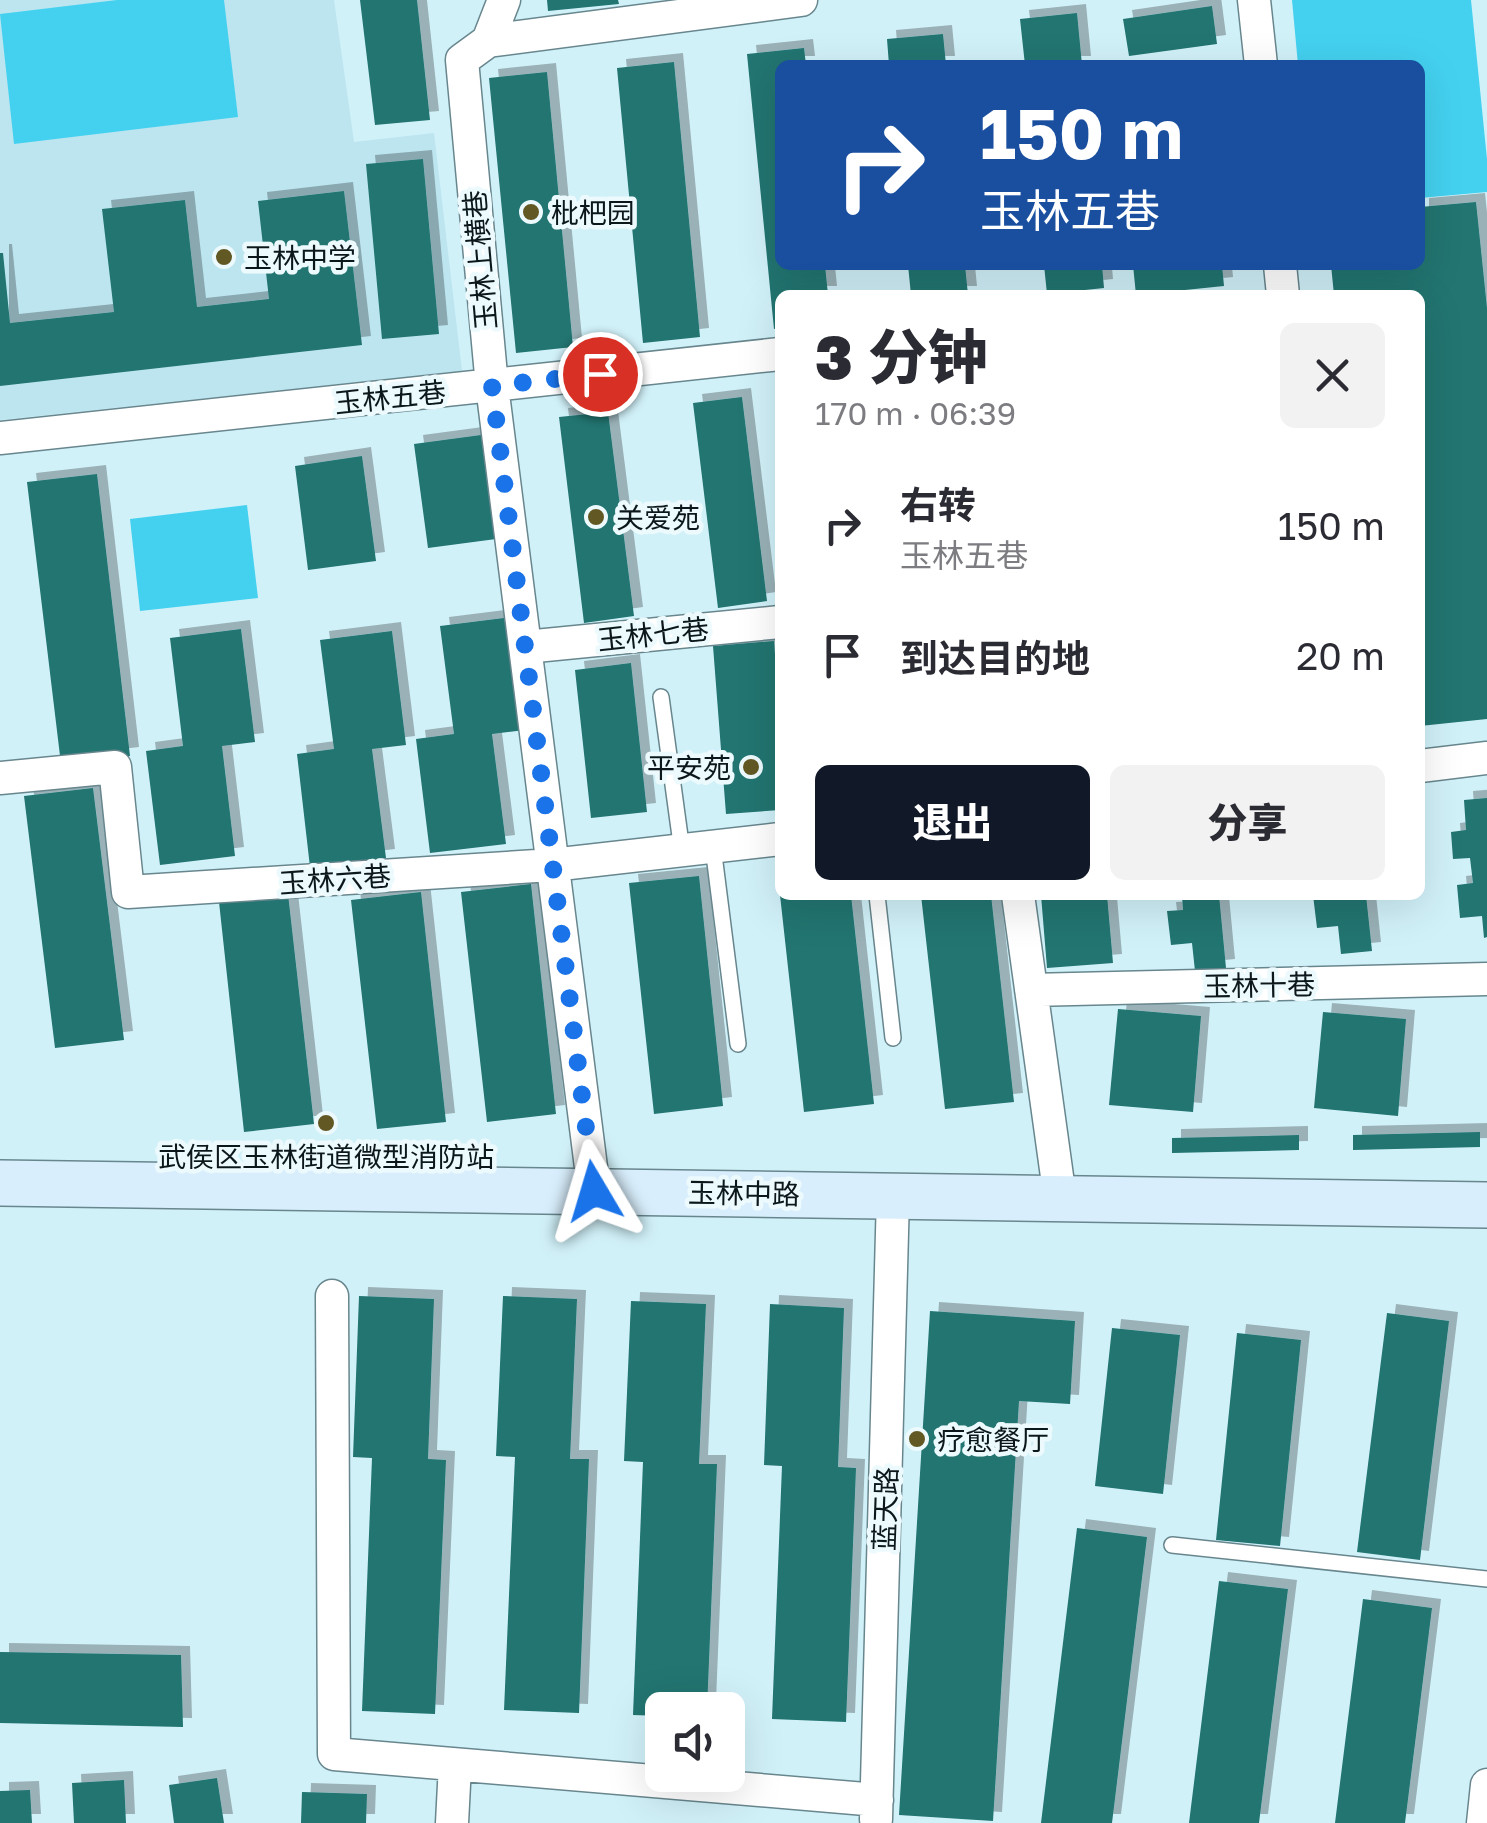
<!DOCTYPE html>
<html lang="zh">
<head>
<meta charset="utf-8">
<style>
  :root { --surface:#fff; --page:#f2f2f3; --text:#2b2b33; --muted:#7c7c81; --accent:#111827 }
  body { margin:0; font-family:"Golos Text","Noto Sans SC",sans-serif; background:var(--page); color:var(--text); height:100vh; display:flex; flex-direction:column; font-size:38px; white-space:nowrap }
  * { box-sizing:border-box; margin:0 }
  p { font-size:32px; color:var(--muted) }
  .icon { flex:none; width:55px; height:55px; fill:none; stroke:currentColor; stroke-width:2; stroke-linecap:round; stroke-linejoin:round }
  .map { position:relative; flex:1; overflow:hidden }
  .panel { position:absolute; left:775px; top:290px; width:650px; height:610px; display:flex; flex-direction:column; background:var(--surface); border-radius:15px; box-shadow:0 10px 40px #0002 }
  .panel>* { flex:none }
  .guide { position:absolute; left:775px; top:60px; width:650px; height:210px; border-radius:15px; box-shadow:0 10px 40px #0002; background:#1a4fa0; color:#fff; overflow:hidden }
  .buttons { position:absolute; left:645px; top:1692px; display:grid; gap:20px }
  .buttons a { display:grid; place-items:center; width:100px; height:100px; border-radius:15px; background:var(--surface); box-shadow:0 10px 40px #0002; font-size:50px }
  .pin { position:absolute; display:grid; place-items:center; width:85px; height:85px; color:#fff; margin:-42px; border:5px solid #fff; border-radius:50%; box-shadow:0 2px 10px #0007 }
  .me { position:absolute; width:110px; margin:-55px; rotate:353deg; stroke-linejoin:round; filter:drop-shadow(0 0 8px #0008) }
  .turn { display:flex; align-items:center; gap:35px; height:210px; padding:0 40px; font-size:45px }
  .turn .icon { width:130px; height:130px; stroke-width:2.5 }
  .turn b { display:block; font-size:70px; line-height:85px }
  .round { display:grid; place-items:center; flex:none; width:105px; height:105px; border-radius:15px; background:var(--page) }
  .summary { display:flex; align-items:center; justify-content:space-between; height:170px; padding:0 40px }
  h1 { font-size:60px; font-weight:800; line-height:75px }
  .action { display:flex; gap:20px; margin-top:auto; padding:20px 40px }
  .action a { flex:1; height:115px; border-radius:15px; background:var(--accent); color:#fff; font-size:40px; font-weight:800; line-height:115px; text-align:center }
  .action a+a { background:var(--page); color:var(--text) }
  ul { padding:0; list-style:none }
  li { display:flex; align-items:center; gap:30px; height:130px; padding:0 40px }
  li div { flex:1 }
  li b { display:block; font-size:38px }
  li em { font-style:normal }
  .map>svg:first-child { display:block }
  .built { fill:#bce5f0 }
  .green { fill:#44d1f0 }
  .building { fill:#217471; filter:url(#shadow) }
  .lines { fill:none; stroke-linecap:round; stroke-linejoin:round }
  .lane-casing { stroke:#68868d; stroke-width:18 }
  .street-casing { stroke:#68868d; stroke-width:35 }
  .secondary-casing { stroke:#68868d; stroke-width:48 }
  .lane { stroke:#fff; stroke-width:15 }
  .street { stroke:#fff; stroke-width:32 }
  .secondary { stroke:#d8eefc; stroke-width:45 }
  .route { stroke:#1a73e8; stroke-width:18; stroke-dasharray:0 32.4 }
  .poi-dot { fill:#625824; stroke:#edfafd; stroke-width:4 }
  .labels { text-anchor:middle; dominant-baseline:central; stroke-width:9; stroke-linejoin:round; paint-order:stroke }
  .poi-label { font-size:28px; fill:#0b171a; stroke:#edfafd; text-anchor:start }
  .street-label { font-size:28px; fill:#0b171a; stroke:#edfafd }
</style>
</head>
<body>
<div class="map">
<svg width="1487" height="1823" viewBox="0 0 1487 1823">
  <defs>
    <filter id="shadow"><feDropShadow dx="9" dy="-9" stdDeviation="0" flood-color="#0004"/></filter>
  </defs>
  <rect width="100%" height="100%" fill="#d1f1f9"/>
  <path class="built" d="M0,0H334L354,142L434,133L462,371L0,420Z"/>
  <path class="green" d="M117,0H224L238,117L14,144L0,14Z
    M1292,0H1471L1487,159V192L1420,198V65H1298Z
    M247,505L258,598L140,611L130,519Z"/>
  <path class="building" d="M360,0H417L430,120L375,125Z
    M547,0H618L619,4L548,11Z
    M1212,6L1217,44L1129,56L1123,19Z
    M1077,13L1082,65H1025L1020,19Z
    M943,34L946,65H889L887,39Z
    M804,48L806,65H780V265H825L828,295H780V328L774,329L747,54Z
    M674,62L700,337L643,343L617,68Z
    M547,72L573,347L516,353L489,78Z
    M423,159L439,334L382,339L366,164Z
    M344,191L362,345L0,386V253H3L10,323L114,312L102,209L185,200L197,307L269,299L258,201Z
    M1476,202L1487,308V719L1420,726V295H1334L1331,265H1420V207Z
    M908,265H965L968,295H911Z
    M1044,265H1102L1104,288L1047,294Z
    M1133,265H1222L1224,286L1136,295Z
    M742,397L767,601L718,608L693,403Z
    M608,412L634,616L584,623L559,417Z
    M481,435L496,539L428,548L414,444Z
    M362,456L376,561L308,570L295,466Z
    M97,474L130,756L61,764L27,482Z
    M512,617L525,730L492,734L506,844L430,853L416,739L454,734L440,626Z
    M241,629L255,742L222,746L235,856L160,865L146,751L183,746L170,638Z
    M392,631L406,745L372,749L386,858L310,867L297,754L334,749L320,640Z
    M774,641L780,724V810L726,814L713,646Z
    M631,663L647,812L591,818L575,670Z
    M93,788L124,1040L55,1048L24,796Z
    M1487,798V937L1484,938L1482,916L1460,918L1457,885L1473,883L1470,858L1453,859L1451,832L1466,830L1464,800Z
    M699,876L723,1106L654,1114L629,883Z
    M531,884L556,1114L487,1122L461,892Z
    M421,892L446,1122L377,1129L351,900Z
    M288,894L314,1124L244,1132L219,902Z
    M780,895H851L874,1104L804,1112Z
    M921,895H991L1014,1102L945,1109Z
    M1041,895H1107L1113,963L1047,968Z
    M1182,895H1219L1226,968L1195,971L1192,943L1171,945L1167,911L1183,910Z
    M1313,895H1366L1372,951L1341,954L1338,926L1317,928Z
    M1118,1009L1201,1016L1193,1112L1109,1105Z
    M1323,1012L1406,1019L1398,1116L1314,1108Z
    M1480,1132V1147L1353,1150V1135Z
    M1299,1135V1150L1172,1153V1138Z
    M359,1296L434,1299L428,1459L446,1460L435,1714L362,1711L372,1458L353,1457Z
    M503,1296L577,1299L570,1459H589L579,1713L504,1710L515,1457L496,1456Z
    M631,1301L706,1304L699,1464H717L707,1710H662V1716L633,1715L643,1462L624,1461Z
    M770,1304L844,1308L838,1467L856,1468L846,1722L772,1719L782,1466L764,1465Z
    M930,1311L1075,1321L1070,1404L1019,1401L993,1821L899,1815Z
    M1387,1313L1449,1321L1420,1560L1357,1552Z
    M1112,1328L1180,1335L1163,1494L1095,1486Z
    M1237,1333L1301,1340L1280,1546L1216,1540Z
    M1077,1528L1147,1537L1112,1823H1041Z
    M1219,1581L1288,1589L1259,1823H1189Z
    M1363,1599L1432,1608L1405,1823H1335Z
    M0,1652L181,1655L183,1727L0,1723Z
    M217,1778L224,1823H174L169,1785Z
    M124,1780L126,1823H74L72,1783Z
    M30,1790L32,1823H0V1791Z
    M302,1792L367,1794L366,1823H301Z"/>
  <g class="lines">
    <defs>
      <path id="lane" d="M661,697L682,851
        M713,847L738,1044
        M877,895L893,1038
        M1172,1545L1487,1579"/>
      <path id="street" d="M504,0L488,41L462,60L492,386L594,1191
        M1254,0L1261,65
        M488,41L801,0
        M1280,265L1283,295
        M0,438L780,354
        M525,647L780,622
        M1420,766L1487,758
        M0,778L115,767L128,892L552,865L780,839
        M1018,895L1060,1198
        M1031,990L1487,979
        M332,1296L334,1754L877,1800
        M876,1819L893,1196
        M452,1823L455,1765
        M1483,1823L1487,1785"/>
      <path id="secondary" d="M0,1183L1487,1205"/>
    </defs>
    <use href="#lane" class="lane-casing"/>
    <use href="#street" class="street-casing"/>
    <use href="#secondary" class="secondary-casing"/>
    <use href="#lane" class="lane"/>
    <use href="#street" class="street"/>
    <use href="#secondary" class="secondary"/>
  </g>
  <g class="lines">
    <path class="route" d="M594,1191L492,386L600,374"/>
  </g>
  <g class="poi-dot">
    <circle cx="531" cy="212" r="10"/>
    <circle cx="224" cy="257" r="10"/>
    <circle cx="596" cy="517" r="10"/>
    <circle cx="751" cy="767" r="10"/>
    <circle cx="326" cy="1123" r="10"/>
    <circle cx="917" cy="1439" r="10"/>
  </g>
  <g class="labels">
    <g class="poi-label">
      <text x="551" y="212">枇杷园</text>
      <text x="244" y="257">玉林中学</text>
      <text x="616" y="517">关爱苑</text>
      <text x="731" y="767" text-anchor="end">平安苑</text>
      <text x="326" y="1156" text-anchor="middle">武侯区玉林街道微型消防站</text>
      <text x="937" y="1439">疗愈餐厅</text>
    </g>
    <g class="street-label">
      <text transform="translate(480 260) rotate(-95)">玉林上横巷</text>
      <text transform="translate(390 397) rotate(-6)">玉林五巷</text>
      <text transform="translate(653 634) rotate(-6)">玉林七巷</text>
      <text transform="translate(335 879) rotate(-4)">玉林六巷</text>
      <text transform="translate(1259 985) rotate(-1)">玉林十巷</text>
      <text transform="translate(744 1193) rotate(1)">玉林中路</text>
      <text transform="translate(885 1509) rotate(-88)">蓝天路</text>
    </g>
  </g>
</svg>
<div class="buttons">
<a><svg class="icon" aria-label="sound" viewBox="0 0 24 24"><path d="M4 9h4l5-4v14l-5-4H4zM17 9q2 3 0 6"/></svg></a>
</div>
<div class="pin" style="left:600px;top:374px;background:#d93025"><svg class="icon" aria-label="arrive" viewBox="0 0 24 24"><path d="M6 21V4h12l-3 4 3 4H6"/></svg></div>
<svg class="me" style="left:594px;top:1191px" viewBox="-20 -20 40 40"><path d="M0-17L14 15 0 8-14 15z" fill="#1a73e8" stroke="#fff" stroke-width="4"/></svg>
<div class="guide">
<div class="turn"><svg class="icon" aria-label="right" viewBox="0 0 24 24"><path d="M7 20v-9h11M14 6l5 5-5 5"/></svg><div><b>150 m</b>玉林五巷</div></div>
</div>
<section class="panel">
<div class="summary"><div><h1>3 分钟</h1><p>170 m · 06:39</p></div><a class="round"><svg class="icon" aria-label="close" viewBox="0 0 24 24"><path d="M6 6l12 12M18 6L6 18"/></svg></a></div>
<ul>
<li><svg class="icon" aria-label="right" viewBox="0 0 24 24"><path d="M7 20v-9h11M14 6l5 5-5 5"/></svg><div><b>右转</b><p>玉林五巷</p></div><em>150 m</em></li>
<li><svg class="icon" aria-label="arrive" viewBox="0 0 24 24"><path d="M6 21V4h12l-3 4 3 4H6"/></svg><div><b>到达目的地</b></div><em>20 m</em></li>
</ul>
<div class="action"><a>退出</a><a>分享</a></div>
</section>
</div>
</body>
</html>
